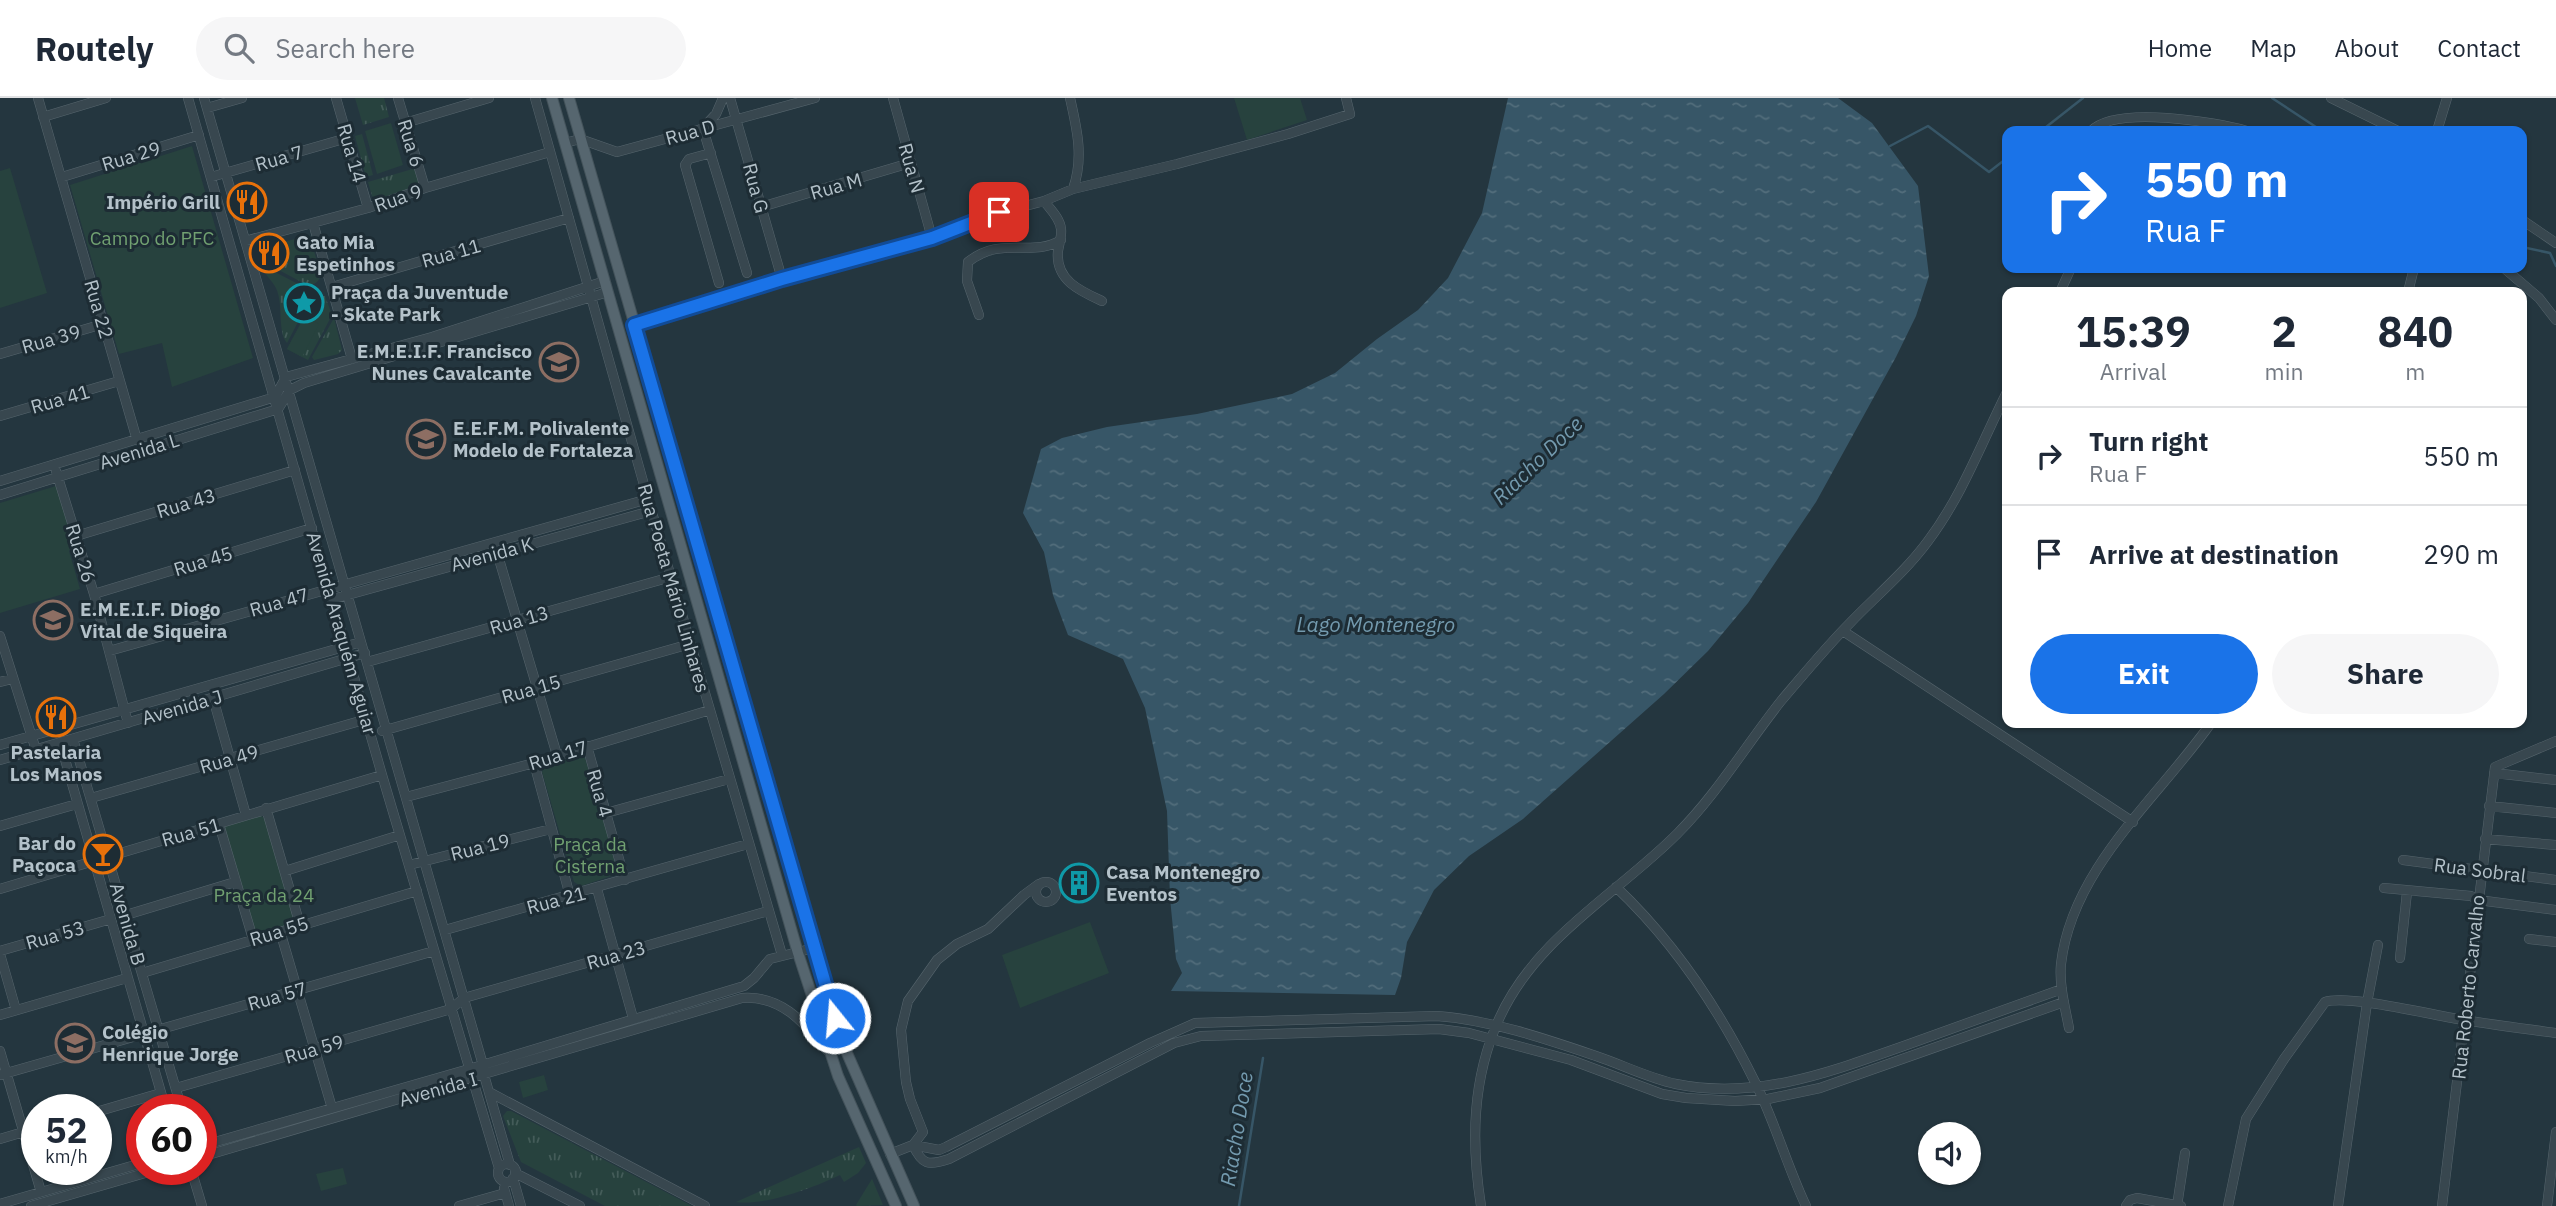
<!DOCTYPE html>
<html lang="en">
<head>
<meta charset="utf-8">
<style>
  :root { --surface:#fff; --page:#f6f6f7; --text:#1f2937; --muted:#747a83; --line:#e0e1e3; --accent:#1a73e8 }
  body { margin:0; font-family:"IBM Plex Sans",sans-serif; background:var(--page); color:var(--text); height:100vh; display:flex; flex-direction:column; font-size:26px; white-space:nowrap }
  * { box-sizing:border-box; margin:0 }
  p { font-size:23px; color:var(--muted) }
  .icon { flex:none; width:38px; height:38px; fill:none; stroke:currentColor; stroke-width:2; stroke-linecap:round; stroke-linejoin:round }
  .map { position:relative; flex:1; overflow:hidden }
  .sheet { position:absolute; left:2002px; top:189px; width:525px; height:441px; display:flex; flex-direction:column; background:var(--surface); border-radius:14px; box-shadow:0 2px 5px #0004 }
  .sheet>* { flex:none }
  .hud { position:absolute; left:2002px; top:28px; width:525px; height:147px; border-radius:14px; box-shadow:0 2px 5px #0004; background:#1a73e8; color:#fff; overflow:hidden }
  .fabs { position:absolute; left:1918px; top:1024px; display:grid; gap:14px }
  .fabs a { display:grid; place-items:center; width:63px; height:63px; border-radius:50%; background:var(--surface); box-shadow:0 2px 5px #0004; font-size:35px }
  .speed { position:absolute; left:21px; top:996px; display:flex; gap:14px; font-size:35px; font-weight:700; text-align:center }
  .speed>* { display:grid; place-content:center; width:91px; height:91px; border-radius:50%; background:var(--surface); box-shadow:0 2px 5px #0004; line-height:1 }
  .speed small { font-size:18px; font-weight:400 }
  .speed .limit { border:10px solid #d22; background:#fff; color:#111 }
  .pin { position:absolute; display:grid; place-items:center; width:60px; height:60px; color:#fff; margin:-30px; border-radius:14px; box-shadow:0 4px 10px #0006 }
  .me { position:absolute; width:77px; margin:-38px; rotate:343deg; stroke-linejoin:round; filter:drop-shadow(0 0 5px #0008) }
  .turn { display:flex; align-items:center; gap:24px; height:147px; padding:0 28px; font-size:32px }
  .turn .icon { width:91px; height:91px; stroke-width:2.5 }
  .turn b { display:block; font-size:49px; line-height:60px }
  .eta { display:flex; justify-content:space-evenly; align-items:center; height:119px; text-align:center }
  .eta b { font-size:42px; font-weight:800; line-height:49px }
  .button { display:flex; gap:14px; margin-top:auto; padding:14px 28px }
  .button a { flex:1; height:80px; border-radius:42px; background:var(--accent); color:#fff; font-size:28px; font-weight:800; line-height:80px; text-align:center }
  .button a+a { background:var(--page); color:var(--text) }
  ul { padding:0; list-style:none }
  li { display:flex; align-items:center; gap:21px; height:98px; padding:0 28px; border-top:2px solid var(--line) }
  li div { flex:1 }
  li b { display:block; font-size:26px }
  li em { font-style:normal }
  header { display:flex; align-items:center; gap:42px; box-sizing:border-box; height:98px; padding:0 35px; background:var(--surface); border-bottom:2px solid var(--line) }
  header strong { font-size:33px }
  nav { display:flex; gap:38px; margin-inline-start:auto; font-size:24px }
  .search { width:490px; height:63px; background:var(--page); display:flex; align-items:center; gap:18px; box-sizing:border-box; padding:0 24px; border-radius:38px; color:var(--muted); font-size:26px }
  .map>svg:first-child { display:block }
  .grass { fill:url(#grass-tufts) }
  .park { fill:#27423e }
  .water { fill:url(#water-ripples) }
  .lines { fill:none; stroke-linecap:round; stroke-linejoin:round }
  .stream { stroke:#375667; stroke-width:2.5 }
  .minor-casing { stroke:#56656d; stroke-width:10 }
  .major-casing { stroke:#44535b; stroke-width:12 }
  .minor { stroke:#38474f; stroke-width:9 }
  .major { stroke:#56666f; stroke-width:10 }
  .route-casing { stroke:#114b97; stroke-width:18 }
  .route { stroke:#1a73e8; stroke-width:12 }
  .labels { text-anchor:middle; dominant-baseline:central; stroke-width:6; stroke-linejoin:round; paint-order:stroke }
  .street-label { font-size:19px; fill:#b4c2ca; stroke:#1d2c34 }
  .poi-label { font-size:19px; font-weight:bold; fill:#b4c2ca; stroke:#1d2c34; text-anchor:start }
  .park-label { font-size:19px; fill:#71a171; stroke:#1d2c34 }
  .water-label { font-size:21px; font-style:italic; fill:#739aae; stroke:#1d2c34 }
</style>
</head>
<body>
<header>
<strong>Routely</strong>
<div class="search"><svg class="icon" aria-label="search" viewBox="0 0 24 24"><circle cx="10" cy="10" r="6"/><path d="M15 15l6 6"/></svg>Search here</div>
<nav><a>Home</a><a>Map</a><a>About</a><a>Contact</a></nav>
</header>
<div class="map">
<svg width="2556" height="1108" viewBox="0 0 2556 1108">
  <defs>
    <pattern id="grass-tufts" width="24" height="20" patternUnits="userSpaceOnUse" patternTransform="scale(1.75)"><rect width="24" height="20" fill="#27423e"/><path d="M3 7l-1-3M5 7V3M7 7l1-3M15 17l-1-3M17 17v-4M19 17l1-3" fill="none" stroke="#445c59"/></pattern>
    <pattern id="water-ripples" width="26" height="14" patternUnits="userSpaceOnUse" patternTransform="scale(1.75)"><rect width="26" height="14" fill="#375667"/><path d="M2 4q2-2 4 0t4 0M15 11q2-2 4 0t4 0" fill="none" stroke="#526d7b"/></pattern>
  </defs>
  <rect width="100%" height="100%" fill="#24363f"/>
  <path class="grass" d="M355,0H384L389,19L363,27Z
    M362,36L373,77L366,79L355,38Z
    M416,70L421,85L418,91L379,103L372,98L368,84Z
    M309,137L321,176C320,183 315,186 309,188L260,162L258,154L260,151Z
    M261,167L306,190L312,197L287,245C277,233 284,207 276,190C271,181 265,177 261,167Z
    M319,198H325L332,217L308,262L287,251L313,202Z
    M334,220L342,252L338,256L314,262L312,259Z
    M507,1013H511L692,1108H605L521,1064L503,1018Z
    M859,1049L866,1065L858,1075L844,1084L840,1077C813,1090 765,1108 736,1104Z
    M872,1081L883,1107L857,1108L856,1107Z"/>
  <path class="park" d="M1234,0H1300L1307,22L1247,42Z
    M391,25L403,67L377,76L365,33Z
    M192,48L253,260L172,289L162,245L119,256L70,87Z
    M10,70L47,195L0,210V73Z
    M305,218L319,226L302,259L287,251Z
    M56,388L73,444L69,453L80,491L0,515V405Z
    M579,658L585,660L618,770L614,777L581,788L574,784L542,674L545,667Z
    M259,717L265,720L295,821L292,826L258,836L251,832L222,734L226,727Z
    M1090,824L1109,875L1020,910L1002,857Z
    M544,977L548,992L523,1000L519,984Z
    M343,1070L347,1086L321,1093L316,1076Z"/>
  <path class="water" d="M1508,0H1838L1872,25L1918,88L1929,178L1916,218L1896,259L1816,404L1748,505L1708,553L1664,596L1523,721L1469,758L1434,792L1407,844L1401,880L1395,897L1171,893L1182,875L1176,861L1170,800L1167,713L1145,610L1123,561L1068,537L1053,497L1044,454L1023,415L1041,351L1062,340L1107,329L1197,316L1292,296L1335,275L1377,241L1418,212L1448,180L1482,115Z"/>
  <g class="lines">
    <path class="stream" d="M2272,0L2322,33
      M2041,33L2083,0
      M1890,48L1928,28L1989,74L2007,60
      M2522,149L2550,155L2556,168
      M1239,1108L1263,960"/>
    <defs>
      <path id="minor" d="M38,0L137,342
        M188,0L382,677L499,1070
        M204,0L483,967L484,977L510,1067
        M336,0L368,110
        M398,0L425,90
        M535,0L648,401L782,857
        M730,0L782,181
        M893,0L932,140
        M1070,0C1077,31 1084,60 1073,91
        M2331,0L2398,33
        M207,10L242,0
        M43,19L106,0
        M405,25L489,0
        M704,29L716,16L723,0
        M703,31L747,175
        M2091,33C2116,7 2215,24 2247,33
        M2437,33L2447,0
        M565,45L580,41L617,54L815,0
        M711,55L689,61L685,67L719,185
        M62,79L199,37
        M211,79L347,40
        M1044,103C1050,111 1060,120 1061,131C1062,138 1059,146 1058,153C1055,182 1080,193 1102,203
        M761,109L910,65
        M2522,122L2556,145
        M313,125L352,261
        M245,143L368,110L425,90L550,54
        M2504,170L2539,200L2556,222
        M332,189L569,120
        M2060,194L2071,170
        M2408,194L2414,170
        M979,217L967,183L968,164C1002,137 1032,160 1061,142
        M634,227L782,181L932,140L999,115L1044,103L1073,91L1177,66L1288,36L1350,16L1346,0
        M0,256L103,226
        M0,318L119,283
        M56,373L94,496L128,625
        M0,383L275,299L286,279L432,239L605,183
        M0,397L278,311L290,292L304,285L608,194
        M76,438L295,372
        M496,451L557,657
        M94,496L312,430
        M333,501L651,413
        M1843,533L2133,724
        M0,538L36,652
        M109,553L648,401
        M367,564L671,479
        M0,584L12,581
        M213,600L246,717
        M382,633L690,546
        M73,641L182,1012
        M60,644L166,1012
        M0,647L361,544
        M587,648L625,782
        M0,662L365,555
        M534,665L570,798
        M2494,675L2556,682
        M406,699L534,665L710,612
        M91,700L367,621
        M2489,708L2556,715
        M266,710L300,827
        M606,715L729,681
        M219,726L253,841
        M0,728L77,706
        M2485,741L2556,747
        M2403,762L2556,782
        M409,767L551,731
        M285,773L400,737
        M1036 794a10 10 0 1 1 20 0a10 10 0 1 1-20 0Z
        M1616,789C1673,843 1720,913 1755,984C1775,1024 1787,1068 1806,1108
        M2384,790L2471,798L2478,802L2556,812
        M0,791L382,677
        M597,791L633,920
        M126,817L235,784
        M445,832L748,746
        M280,833L332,1010
        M2529,841L2556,844
        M0,853L111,821
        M0,856L16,912
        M2400,860L2407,794
        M142,875L417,793
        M0,917L127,880
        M2069,930C2065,909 2059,887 2061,866C2072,770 2158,700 2211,625
        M0,953L41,1094
        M0,977L434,853
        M176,990L451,911L464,900L768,813
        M489,994L705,1108
        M96,1014L161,995
        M0,1041L37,1030
        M913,1047C922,1067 928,1068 949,1061L1174,945L1201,938L1439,931L1469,935L1571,962L1662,996L1686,1000L1735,1003L1768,1001L1820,990L2064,904
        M913,1047L939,1052L946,1049L1150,945L1195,925L1437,918C1491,922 1546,941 1596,958C1623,967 1648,980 1676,986C1759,1003 1835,972 1912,945C1962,927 2012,909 2062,891
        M201,1048L469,971L744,888L754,880L770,861L814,850
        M890,1056L913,1047L923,1034L910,1001L906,984L901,932L908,903L937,862L957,846L988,831L1024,797L1039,786
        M201,1059L742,900C782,897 804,925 828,953
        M498 1075a9 9 0 1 1 18 0a9 9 0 1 1-18 0Z
        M191,1071L202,1108
        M515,1075L580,1108
        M513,1080L521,1108
        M504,1090L509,1108
        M0,1106L142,1065
        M31,1108L159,1071
        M459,1108L505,1095
        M1481,1108C1471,1044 1472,981 1499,921C1536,839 1616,797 1677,736C1717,696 1746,647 1781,603C1804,576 1827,548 1851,524C1877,497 1906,473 1928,443C1962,398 1982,344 2007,294
        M2126,1108L2130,1102L2137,1100L2181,1108
        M2177,1108L2185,1055
        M2228,1108L2246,1021L2284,961L2325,904C2348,896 2436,918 2464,922C2495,927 2526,931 2556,935
        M2338,1108L2367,905L2378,847
        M2442,1108L2495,669L2556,643
        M2547,1108L2556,1034"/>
      <path id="major" d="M552,0L798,855L838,978L896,1108
        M569,0L843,946L914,1108"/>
    </defs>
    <use href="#minor" class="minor-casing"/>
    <use href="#major" class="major-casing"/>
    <use href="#minor" class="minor"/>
    <use href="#major" class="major"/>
  </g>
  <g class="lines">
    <defs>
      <path id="route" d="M835,920L634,227L782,181L932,140L999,114"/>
    </defs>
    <use href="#route" class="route-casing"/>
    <use href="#route" class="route"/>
  </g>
  <defs>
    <symbol id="restaurant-ring" viewBox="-11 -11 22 22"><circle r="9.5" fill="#1d2c34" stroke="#e8710a" stroke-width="1.5"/><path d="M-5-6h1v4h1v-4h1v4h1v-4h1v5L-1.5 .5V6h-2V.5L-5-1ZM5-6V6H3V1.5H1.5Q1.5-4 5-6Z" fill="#e8710a"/></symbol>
    <symbol id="sight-ring" viewBox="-11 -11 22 22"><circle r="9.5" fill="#1d2c34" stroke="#0f9aa8" stroke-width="1.5"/><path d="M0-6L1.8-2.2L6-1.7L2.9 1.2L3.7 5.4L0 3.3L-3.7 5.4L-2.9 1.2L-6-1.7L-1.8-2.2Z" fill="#0f9aa8"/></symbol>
    <symbol id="school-ring" viewBox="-11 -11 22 22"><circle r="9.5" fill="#1d2c34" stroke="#8d6e63" stroke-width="1.5"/><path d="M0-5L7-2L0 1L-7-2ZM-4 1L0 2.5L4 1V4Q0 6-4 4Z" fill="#8d6e63"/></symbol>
    <symbol id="bar-ring" viewBox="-11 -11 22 22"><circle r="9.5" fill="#1d2c34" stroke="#e8710a" stroke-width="1.5"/><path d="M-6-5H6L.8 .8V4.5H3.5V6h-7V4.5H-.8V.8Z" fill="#e8710a"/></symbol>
    <symbol id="building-ring" viewBox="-11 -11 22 22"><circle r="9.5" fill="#1d2c34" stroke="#0f9aa8" stroke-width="1.5"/><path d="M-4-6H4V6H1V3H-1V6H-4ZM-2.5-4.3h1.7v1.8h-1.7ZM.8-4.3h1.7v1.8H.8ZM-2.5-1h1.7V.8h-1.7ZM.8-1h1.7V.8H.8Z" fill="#0f9aa8"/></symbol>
  </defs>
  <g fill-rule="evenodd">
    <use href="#restaurant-ring" x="225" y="82" width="44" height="44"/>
    <use href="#restaurant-ring" x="247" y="133" width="44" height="44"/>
    <use href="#sight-ring" x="282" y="183" width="44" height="44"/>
    <use href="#school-ring" x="537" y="242" width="44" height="44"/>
    <use href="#school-ring" x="404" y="319" width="44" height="44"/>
    <use href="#school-ring" x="31" y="500" width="44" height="44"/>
    <use href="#restaurant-ring" x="34" y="597" width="44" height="44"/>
    <use href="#bar-ring" x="81" y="734" width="44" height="44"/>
    <use href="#building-ring" x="1057" y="763" width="44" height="44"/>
    <use href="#school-ring" x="53" y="923" width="44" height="44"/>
  </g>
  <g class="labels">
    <g class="street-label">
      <text transform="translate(690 34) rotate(-15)">Rua D</text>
      <text transform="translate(411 45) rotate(73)">Rua 6</text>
      <text transform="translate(352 55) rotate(74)">Rua 14</text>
      <text transform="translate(131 58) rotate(-17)">Rua 29</text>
      <text transform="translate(279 60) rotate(-16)">Rua 7</text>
      <text transform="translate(912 70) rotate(74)">Rua N</text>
      <text transform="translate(836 88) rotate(-16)">Rua M</text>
      <text transform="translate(756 90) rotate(75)">Rua G</text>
      <text transform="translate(398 100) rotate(-19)">Rua 9</text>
      <text transform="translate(451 155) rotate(-16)">Rua 11</text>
      <text transform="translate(99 211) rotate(74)">Rua 22</text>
      <text transform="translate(51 241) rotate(-16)">Rua 39</text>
      <text transform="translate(60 301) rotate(-16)">Rua 41</text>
      <text transform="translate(139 353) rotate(-17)">Avenida L</text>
      <text transform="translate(186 405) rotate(-17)">Rua 43</text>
      <text transform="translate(81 455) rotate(73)">Rua 26</text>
      <text transform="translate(492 456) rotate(-15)">Avenida K</text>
      <text transform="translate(203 463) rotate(-17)">Rua 45</text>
      <text transform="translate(674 490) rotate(74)">Rua Poeta Mário Linhares</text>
      <text transform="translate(279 504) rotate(-16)">Rua 47</text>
      <text transform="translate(519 522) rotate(-16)">Rua 13</text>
      <text transform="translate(342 535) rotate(74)">Avenida Araquém Aguiar</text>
      <text transform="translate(531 591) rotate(-16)">Rua 15</text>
      <text transform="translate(182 609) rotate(-16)">Avenida J</text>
      <text transform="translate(558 657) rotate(-17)">Rua 17</text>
      <text transform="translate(229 661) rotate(-16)">Rua 49</text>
      <text transform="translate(600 695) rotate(74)">Rua 4</text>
      <text transform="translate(191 734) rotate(-16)">Rua 51</text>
      <text transform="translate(480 749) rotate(-14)">Rua 19</text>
      <text transform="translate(2480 772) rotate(7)">Rua Sobral</text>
      <text transform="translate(556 802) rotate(-15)">Rua 21</text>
      <text transform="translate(128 826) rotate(74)">Avenida B</text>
      <text transform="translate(279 833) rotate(-17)">Rua 55</text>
      <text transform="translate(55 837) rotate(-16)">Rua 53</text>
      <text transform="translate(616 857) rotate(-16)">Rua 23</text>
      <text transform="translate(2468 889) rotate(-84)">Rua Roberto Carvalho</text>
      <text transform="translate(277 898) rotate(-16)">Rua 57</text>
      <text transform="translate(314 951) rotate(-16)">Rua 59</text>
      <text transform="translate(438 991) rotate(-16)">Avenida I</text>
    </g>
    <g class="poi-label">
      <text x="220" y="104" text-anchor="end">Império Grill</text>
      <text x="296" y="144">Gato Mia<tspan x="296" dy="22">Espetinhos</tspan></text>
      <text x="331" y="194">Praça da Juventude<tspan x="331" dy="22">- Skate Park</tspan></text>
      <text x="532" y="253" text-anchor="end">E.M.E.I.F. Francisco<tspan x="532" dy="22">Nunes Cavalcante</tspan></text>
      <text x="453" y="330">E.E.F.M. Polivalente<tspan x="453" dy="22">Modelo de Fortaleza</tspan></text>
      <text x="80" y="511">E.M.E.I.F. Diogo<tspan x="80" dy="22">Vital de Siqueira</tspan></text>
      <text x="56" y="654" text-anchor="middle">Pastelaria<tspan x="56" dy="22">Los Manos</tspan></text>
      <text x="76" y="745" text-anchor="end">Bar do<tspan x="76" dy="22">Paçoca</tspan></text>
      <text x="1106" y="774">Casa Montenegro<tspan x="1106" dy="22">Eventos</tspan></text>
      <text x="102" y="934">Colégio<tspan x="102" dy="22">Henrique Jorge</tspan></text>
    </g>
    <g class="park-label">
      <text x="152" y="140">Campo do PFC</text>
      <text x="590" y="746">Praça da<tspan x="590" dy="22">Cisterna</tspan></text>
      <text x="264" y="797">Praça da 24</text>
    </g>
    <g class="water-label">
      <text transform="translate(1537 362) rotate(-44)">Riacho Doce</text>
      <text x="1376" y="526">Lago Montenegro</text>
      <text transform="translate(1236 1031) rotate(-81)">Riacho Doce</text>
    </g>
  </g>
</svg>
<div class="fabs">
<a><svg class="icon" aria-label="sound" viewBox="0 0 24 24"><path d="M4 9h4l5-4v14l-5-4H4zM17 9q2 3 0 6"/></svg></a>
</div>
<div class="speed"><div>52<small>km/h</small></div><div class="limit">60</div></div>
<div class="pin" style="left:999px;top:114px;background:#d93025"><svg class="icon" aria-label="arrive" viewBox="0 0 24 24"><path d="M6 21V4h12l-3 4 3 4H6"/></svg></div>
<svg class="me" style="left:835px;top:920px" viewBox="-20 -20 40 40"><circle r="17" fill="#1a73e8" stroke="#fff" stroke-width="3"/><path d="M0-11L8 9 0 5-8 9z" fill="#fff"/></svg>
<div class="hud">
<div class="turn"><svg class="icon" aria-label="right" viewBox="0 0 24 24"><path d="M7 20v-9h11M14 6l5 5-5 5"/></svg><div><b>550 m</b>Rua F</div></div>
</div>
<section class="sheet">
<div class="eta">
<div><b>15:39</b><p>Arrival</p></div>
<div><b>2</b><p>min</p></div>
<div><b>840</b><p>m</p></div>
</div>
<ul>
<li><svg class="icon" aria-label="right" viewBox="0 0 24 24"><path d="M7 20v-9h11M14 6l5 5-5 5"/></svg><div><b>Turn right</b><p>Rua F</p></div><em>550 m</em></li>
<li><svg class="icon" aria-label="arrive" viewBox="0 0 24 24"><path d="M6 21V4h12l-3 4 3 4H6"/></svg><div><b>Arrive at destination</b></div><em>290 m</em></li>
</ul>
<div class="button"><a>Exit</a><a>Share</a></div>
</section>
</div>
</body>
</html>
